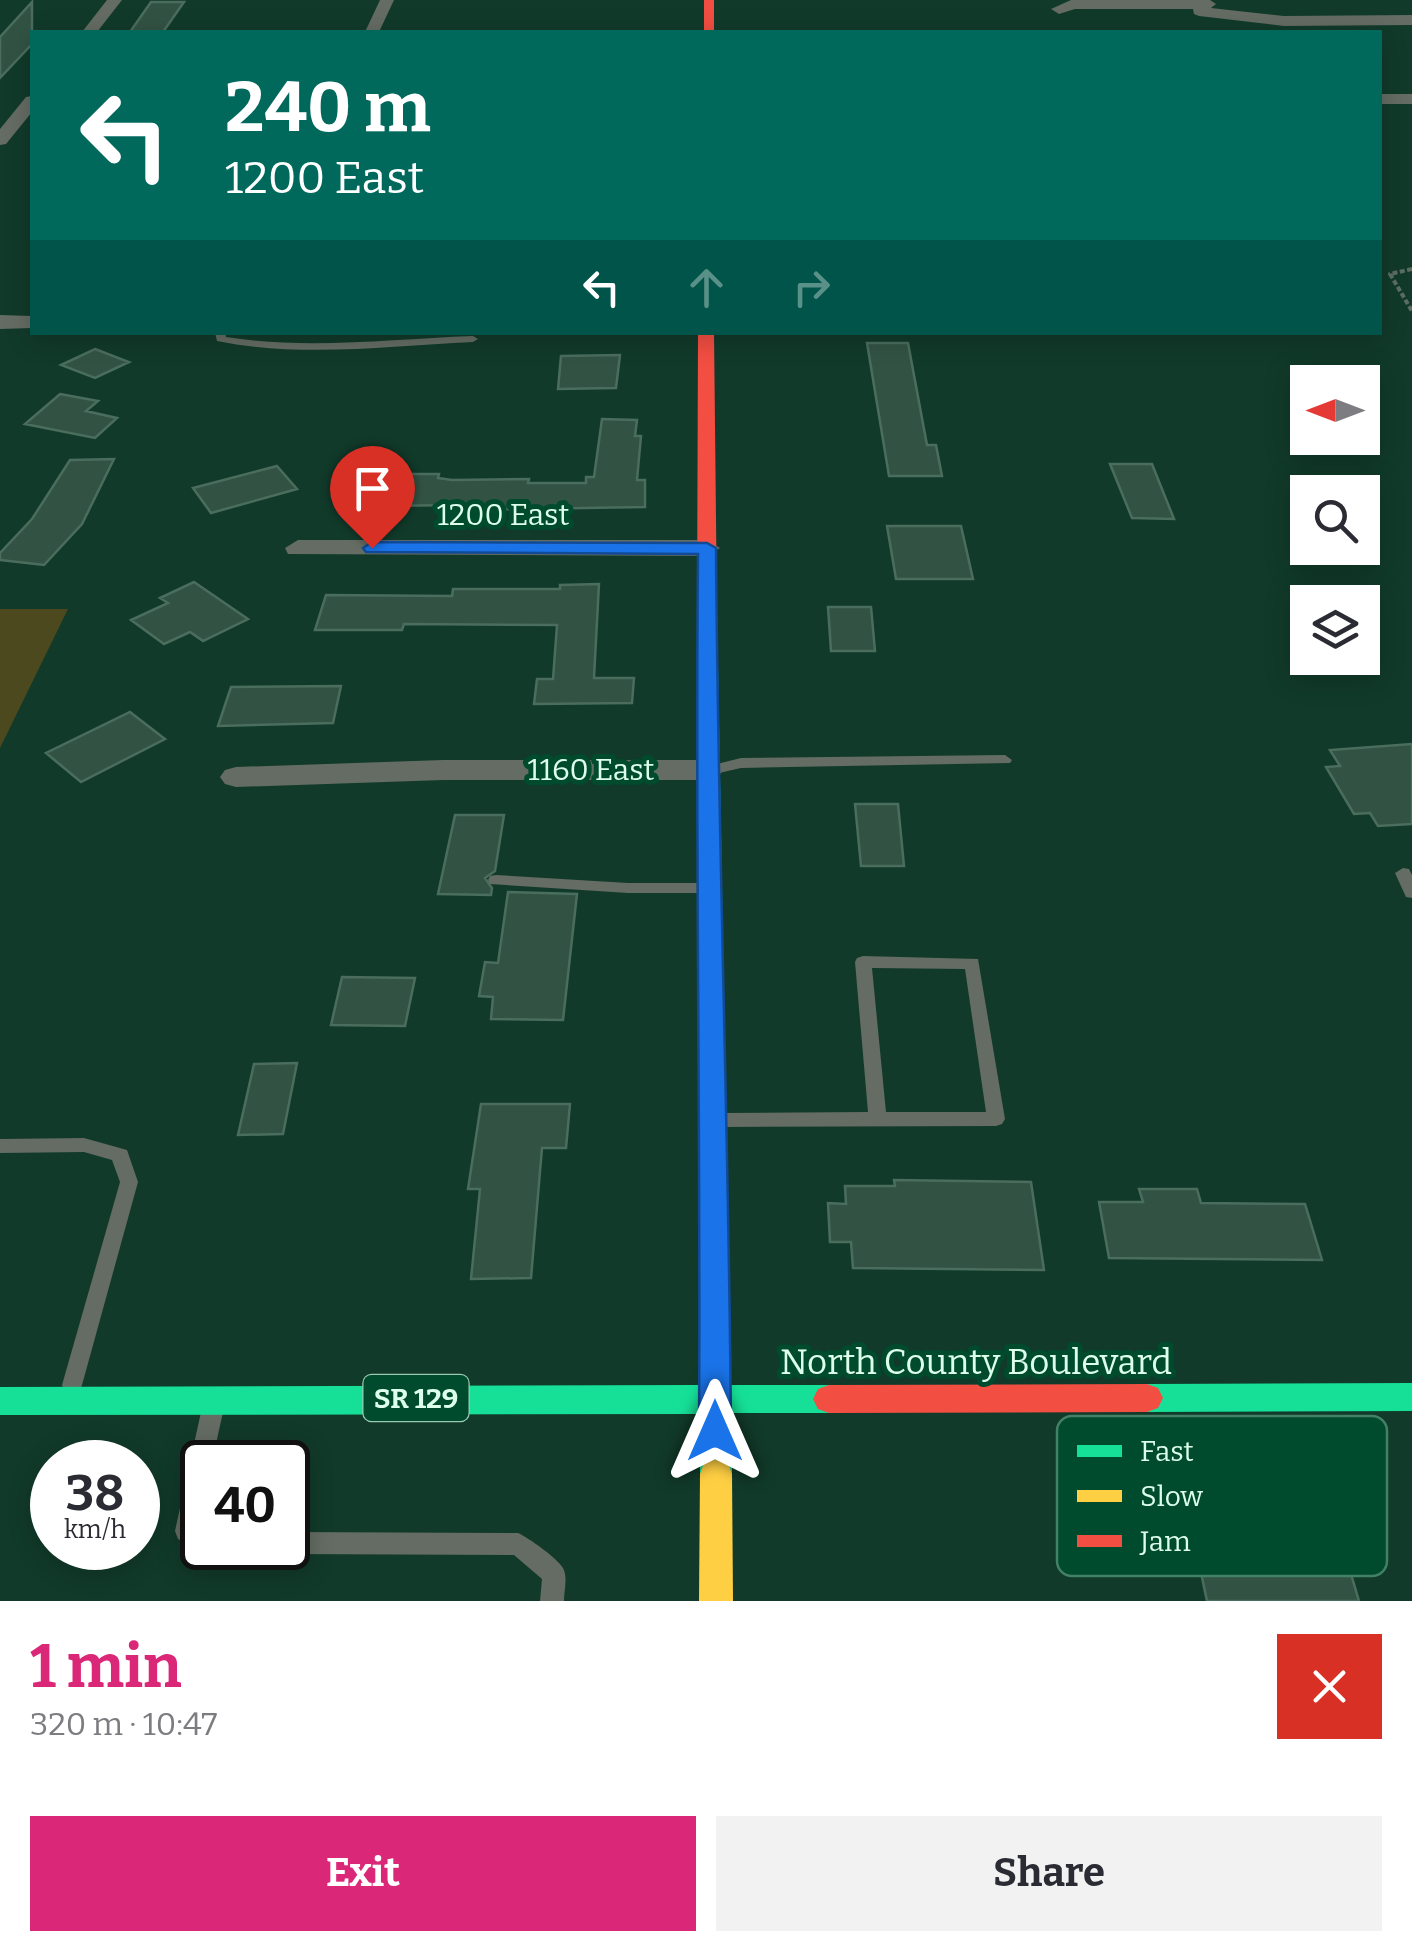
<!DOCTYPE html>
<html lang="en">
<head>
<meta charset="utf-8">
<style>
  :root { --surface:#fff; --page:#f2f2f3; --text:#2b2b33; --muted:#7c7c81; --accent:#db2777 }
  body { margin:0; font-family:Bitter,serif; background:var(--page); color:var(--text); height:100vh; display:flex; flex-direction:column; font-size:38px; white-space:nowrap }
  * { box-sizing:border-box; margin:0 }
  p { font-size:32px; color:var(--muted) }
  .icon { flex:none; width:55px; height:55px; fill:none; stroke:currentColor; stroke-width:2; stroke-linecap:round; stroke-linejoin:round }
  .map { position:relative; height:1601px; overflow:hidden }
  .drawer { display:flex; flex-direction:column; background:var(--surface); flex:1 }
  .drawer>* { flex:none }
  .guide { position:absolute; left:30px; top:30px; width:1352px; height:305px; border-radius:0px; box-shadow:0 5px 25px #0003; background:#00695c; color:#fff; overflow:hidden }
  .needle { width:65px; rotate:270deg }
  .tools { position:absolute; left:1290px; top:365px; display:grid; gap:20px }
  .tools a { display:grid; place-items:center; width:90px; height:90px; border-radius:0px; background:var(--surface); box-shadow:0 5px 25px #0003; font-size:50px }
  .speed { position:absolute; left:30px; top:1440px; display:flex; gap:20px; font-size:50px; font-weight:700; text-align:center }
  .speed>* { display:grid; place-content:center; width:130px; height:130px; border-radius:50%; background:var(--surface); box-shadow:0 5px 25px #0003; line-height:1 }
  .speed small { font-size:25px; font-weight:400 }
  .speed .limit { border:5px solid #111; border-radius:15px; background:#fff; color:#111 }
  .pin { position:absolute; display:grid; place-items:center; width:85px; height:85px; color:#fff; margin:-102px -42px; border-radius:50% 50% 50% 0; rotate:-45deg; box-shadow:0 0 10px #0007 }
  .pin .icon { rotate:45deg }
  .me { position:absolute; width:110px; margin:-55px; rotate:0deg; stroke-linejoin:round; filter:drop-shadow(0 0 8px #0008) }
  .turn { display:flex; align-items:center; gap:35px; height:210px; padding:0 30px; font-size:45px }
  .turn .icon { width:130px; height:130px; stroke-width:2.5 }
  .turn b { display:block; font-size:70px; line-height:85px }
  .lanes { display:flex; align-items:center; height:95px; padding:0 30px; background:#0003; justify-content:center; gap:50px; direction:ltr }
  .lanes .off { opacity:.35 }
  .round { display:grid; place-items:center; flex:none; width:105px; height:105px; border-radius:0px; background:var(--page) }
  .headline { display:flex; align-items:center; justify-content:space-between; height:170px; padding:0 30px }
  h1 { font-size:60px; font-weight:700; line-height:75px; color:var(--accent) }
  .action { display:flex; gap:20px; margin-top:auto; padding:20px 30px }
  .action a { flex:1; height:115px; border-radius:0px; background:var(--accent); color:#fff; font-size:40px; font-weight:700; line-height:115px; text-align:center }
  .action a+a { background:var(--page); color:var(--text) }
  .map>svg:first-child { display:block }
  .green { fill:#4b491d }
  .building { fill:#325344; stroke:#4a6d5d; stroke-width:2.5 }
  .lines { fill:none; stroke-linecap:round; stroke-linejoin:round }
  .path { stroke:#5d6d64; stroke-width:4; stroke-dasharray:5 2.5; stroke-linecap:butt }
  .lane { fill:#646c63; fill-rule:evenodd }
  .street { fill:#646c63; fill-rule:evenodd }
  .fast { fill:#16e098; fill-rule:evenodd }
  .slow { fill:#ffcf43; fill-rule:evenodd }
  .jam { fill:#f24e42; fill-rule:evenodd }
  .route { fill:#1a73e8; stroke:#114b97; stroke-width:2.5 }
  .labels { text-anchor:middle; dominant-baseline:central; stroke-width:10; stroke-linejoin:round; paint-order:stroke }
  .shield { fill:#004b2d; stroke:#9bc8b1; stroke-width:2.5 }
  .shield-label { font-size:28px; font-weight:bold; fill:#ddfeea }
  .street-label { font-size:30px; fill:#ddfeea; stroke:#004b2d }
  .near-street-label { font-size:35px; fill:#ddfeea; stroke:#004b2d }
  .key { fill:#004b2d; stroke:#428166; stroke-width:2.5 }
  .key-label { font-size:28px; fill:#ddfeea }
</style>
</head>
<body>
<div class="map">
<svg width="1412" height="1601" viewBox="0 0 1412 1601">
  <rect width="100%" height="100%" fill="#113a2a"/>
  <path class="green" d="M0,609H68L0,748Z"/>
  <path class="building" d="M32,2V44L0,78V37Z
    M151,2H184L163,32H130Z
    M867,343H908L927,445H936L942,476H889Z
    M95,349L129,362L95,378L61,365Z
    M620,355L616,388L558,389L561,356Z
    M60,394L98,401L86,411L117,418L95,438L25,424Z
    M602,419L637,420L635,436H641L637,480H645V507L455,510L456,505L384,506L393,474H439L438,478L452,480L529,479L528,483H586V477H594Z
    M114,459L82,524L44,565L0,560V553L32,519L70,460Z
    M1110,464H1152L1174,519L1132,518Z
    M277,466L297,489L211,513L193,488Z
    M887,526H961L973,579H896Z
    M194,582L248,619L203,641L190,632L164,644L131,620L168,603L160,598Z
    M599,584L594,678H634L632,703L534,704L537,679H553L557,625L404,624L402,630H315L326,595L452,596L453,589H560V585Z
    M828,607H871L875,651H831Z
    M341,686L333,723L218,726L231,687Z
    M130,712L165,739L81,782L46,753Z
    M1412,744V824L1378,826L1370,813L1354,814L1326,767L1340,766L1330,750Z
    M855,804H898L904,866H861Z
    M455,815H504L495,871L485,878L492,888L491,895L438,894Z
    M508,892L577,894L563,1020L491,1019L493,997L479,996L485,962L498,963Z
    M342,977L415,978L405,1026L331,1025Z
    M297,1063L283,1134L238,1135L254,1064Z
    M481,1104H570L566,1148H542L531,1278L471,1279L480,1189H468Z
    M894,1180L1031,1182L1044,1270L853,1268L851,1242H830L828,1203L846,1204L845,1186H895Z
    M1139,1189H1197L1201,1203L1305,1204L1322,1260L1109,1258L1099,1202H1143Z
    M1227,1533H1280L1284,1547H1343L1359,1601H1207L1196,1549H1231Z"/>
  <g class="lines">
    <path class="path" d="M1412,269L1390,274L1412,311"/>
    <path class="lane" d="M215,332H225L226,337C308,350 390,339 473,336L478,339L473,342C388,346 302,358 217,341Z
      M1005,755L1012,760L1010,763L741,768L710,775L703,770L705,767L741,758Z
      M1403,868L1409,869L1412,875V898L1406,897L1395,873Z
      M496,875L628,883H703L711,888L703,893H628L490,884L488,880L490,876Z
      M863,956L978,959L1005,1119L1002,1124L996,1126L724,1127L718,1125L715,1120L718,1115L724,1113L868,1112L855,962L857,958ZM872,968L965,969L986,1112H886Z
      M84,1138L127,1150L138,1182L82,1385L79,1392L72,1394L65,1392L62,1385L120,1182L112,1160L84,1152L0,1153V1139Z
      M212,1402L219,1405L223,1412L212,1462H202V1506L198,1526L202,1528V1548H210L202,1551L178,1539L175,1531L201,1412L205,1405Z
      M288,1532L518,1533C529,1538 557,1558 563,1568C568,1577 564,1591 564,1601H540L542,1579L514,1555L288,1554L279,1548H288Z"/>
    <path class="street" d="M107,0H122L97,32H82Z
      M380,0H394L379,32H365Z
      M1071,0H1210L1216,4L1211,8L1284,16L1412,15V25L1284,26L1199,16L1194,14L1193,9H1075L1059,14L1051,9Z
      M1380,94H1412V104H1380Z
      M32,96V112L6,144L0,145V129L26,97Z
      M0,315L32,316V328L0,329Z
      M298,540H707L720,548L707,556L288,554L285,548Z
      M443,760H707L718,763L723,770L718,777L707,780H443L236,787L225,784L220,777L225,770L236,767Z"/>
    <path class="fast" d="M707,606L717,612L731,1385H829L840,1389L845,1399L840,1409L829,1413H732V1474L728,1485L716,1489L704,1485L700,1474V1414L0,1415V1387L700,1385L697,612Z
      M1412,1383V1411L1147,1412L1136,1408L1131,1398L1136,1388L1147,1384Z"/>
    <path class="slow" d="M716,1459L728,1463L732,1474L733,1601H699L700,1474L704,1463Z"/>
    <path class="jam" d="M704,0H714V32H704Z
      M698,332H714L717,612L707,618L697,612Z
      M1147,1384L1158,1388L1163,1398L1158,1408L1147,1412L829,1413L818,1409L813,1399L818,1389L829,1385Z"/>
  </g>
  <path class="route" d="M372,542L707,543L716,548C718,843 729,1137 731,1431L727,1441L715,1446L704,1441L699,1431C701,1139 695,846 698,554L366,552L363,548Z"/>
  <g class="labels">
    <rect class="shield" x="363.5" y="1375" width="105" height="46" rx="8"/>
    <g class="shield-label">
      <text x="416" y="1398">SR 129</text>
    </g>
    <g class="street-label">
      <text x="503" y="515">1200 East</text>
      <text x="591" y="770">1160 East</text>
    </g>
    <g class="near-street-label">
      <text x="976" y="1362">North County Boulevard</text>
    </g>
  </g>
  <rect x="1057" y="1416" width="330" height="160" rx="15" class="key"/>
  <rect x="1077" y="1445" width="45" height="12" fill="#16e098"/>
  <rect x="1077" y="1490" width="45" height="12" fill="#ffcf43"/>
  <rect x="1077" y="1535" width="45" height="12" fill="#f24e42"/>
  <g class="key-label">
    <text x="1140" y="1461">Fast</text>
    <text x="1140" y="1506">Slow</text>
    <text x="1140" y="1551">Jam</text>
  </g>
</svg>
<div class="tools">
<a><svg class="needle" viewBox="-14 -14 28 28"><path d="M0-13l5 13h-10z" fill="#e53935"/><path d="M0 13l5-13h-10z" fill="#7c7c81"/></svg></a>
<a><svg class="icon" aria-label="search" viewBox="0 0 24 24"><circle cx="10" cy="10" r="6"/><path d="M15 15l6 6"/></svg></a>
<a><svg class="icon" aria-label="layers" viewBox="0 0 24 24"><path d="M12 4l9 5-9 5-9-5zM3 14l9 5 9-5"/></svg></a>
</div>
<div class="speed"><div>38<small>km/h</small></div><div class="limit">40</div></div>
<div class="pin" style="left:372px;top:548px;background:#d93025"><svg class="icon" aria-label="arrive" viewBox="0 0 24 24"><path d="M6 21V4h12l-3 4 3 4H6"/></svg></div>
<svg class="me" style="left:715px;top:1431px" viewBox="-20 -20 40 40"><path d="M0-17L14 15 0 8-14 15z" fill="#1a73e8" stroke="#fff" stroke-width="4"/></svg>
<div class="guide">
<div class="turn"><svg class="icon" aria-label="left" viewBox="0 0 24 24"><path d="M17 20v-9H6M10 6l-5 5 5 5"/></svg><div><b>240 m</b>1200 East</div></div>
<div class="lanes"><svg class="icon" aria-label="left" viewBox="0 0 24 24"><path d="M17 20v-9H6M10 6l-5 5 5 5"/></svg><svg class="icon off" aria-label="ahead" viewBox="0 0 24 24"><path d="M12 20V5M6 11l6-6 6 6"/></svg><svg class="icon off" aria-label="right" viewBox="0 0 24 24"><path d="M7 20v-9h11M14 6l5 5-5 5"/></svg></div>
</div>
</div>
<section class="drawer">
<div class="headline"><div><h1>1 min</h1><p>320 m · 10:47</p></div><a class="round" style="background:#d93025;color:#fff"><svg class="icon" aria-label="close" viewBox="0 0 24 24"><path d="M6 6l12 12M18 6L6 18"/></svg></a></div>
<div class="action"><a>Exit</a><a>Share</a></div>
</section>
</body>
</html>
